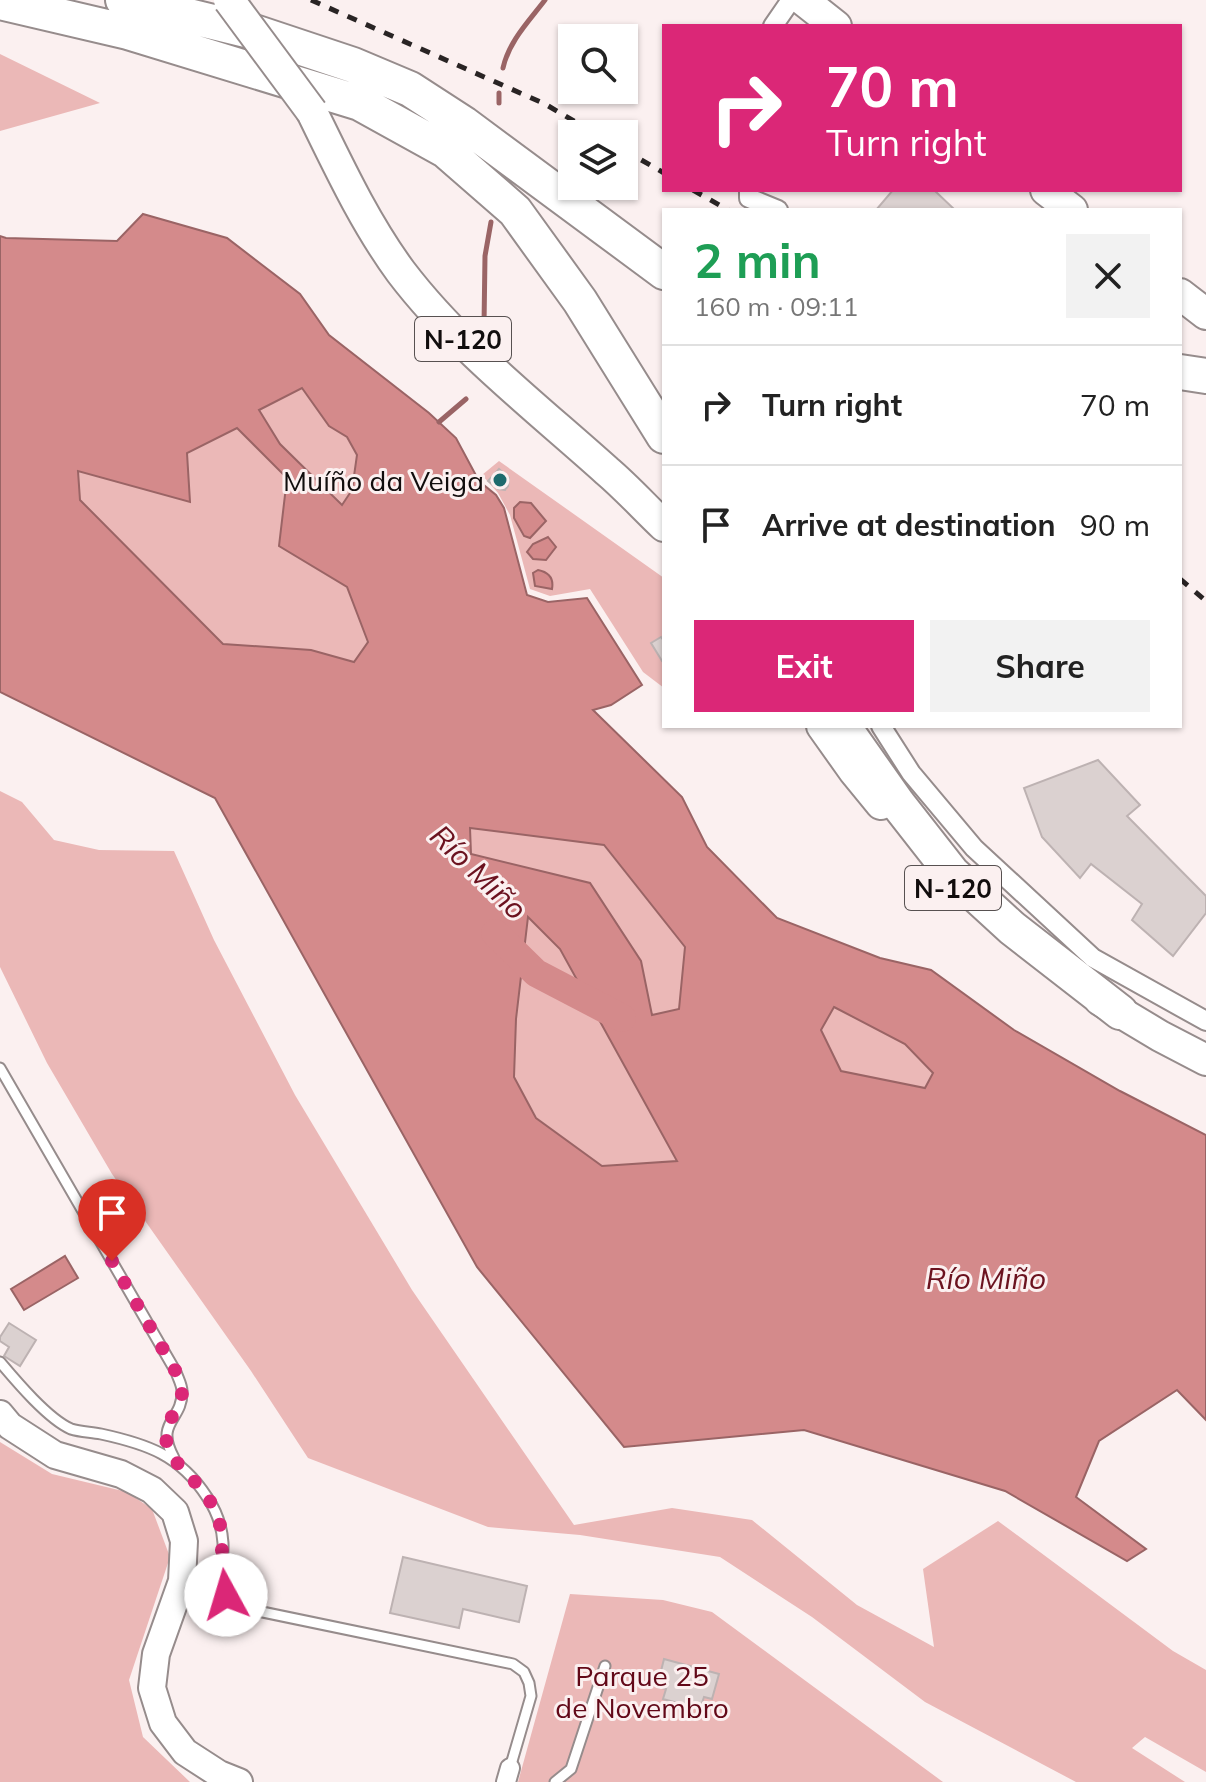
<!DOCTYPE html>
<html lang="en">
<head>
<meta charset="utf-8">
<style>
  :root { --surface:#fff; --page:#f2f2f2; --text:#222; --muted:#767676; --line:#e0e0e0; --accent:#db2777 }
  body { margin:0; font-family:Mulish,sans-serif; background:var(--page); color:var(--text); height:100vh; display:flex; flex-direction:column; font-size:30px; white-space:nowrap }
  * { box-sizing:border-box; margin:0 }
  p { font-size:26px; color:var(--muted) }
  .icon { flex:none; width:44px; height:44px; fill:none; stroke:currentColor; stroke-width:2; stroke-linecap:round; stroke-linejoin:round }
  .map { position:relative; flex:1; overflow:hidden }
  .drawer { position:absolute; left:662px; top:208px; width:520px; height:520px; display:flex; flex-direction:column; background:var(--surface); border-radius:0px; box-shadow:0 2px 6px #0004 }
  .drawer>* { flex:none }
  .hud { position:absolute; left:662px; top:24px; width:520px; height:168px; border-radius:0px; box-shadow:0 2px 6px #0004; background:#db2777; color:#fff; overflow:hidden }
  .controls { position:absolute; left:558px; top:24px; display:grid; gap:16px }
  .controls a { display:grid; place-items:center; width:80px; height:80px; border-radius:0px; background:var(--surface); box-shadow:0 2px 6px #0004; font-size:40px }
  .pin { position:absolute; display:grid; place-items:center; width:68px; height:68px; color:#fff; margin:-82px -34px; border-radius:50% 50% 50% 0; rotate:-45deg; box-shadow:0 0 8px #0007 }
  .pin .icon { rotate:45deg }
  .me { position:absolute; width:88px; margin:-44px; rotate:354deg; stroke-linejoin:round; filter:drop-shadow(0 0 6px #0008) }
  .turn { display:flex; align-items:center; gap:28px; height:168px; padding:0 32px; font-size:36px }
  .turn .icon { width:104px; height:104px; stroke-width:2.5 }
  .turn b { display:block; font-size:56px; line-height:68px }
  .round { display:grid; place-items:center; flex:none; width:84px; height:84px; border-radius:0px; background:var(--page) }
  .summary { display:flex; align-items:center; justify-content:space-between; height:136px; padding:0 32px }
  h1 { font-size:48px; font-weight:700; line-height:60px; color:#1e9e55 }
  .primary-button { display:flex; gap:16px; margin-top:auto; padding:16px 32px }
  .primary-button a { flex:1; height:92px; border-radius:0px; background:var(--accent); color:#fff; font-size:32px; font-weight:700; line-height:92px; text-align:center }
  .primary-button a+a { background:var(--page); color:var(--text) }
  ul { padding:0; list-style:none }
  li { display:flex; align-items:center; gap:24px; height:120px; padding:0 32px; border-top:2px solid var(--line) }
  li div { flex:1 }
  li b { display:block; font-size:30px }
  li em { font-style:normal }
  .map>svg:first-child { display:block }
  .green { fill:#ebb8b7; fill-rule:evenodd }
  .water { fill:#d48a8b; stroke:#9a6465; stroke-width:2; fill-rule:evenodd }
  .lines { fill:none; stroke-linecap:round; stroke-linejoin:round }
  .stream { stroke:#9a6465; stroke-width:5 }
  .river { stroke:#d48a8b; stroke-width:28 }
  .building { fill:#dbd1d0; stroke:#bdb2b2; stroke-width:2 }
  .service-casing { stroke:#968c8c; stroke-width:13 }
  .minor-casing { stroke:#968c8c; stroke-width:22 }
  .secondary-casing { stroke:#968c8c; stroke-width:30 }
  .trunk-casing { stroke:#968c8c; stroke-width:34 }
  .motorway-casing { stroke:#968c8c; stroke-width:38 }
  .service { stroke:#fff; stroke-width:9 }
  .minor { stroke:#fff; stroke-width:18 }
  .secondary { stroke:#fff; stroke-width:26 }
  .trunk { stroke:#fff; stroke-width:30 }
  .motorway { stroke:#fff; stroke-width:34 }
  .rail { stroke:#292424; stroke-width:5; stroke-dasharray:10 10; stroke-linecap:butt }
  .trunk-bridge-casing { stroke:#968c8c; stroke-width:34; stroke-linecap:butt }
  .trunk-bridge { stroke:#fff; stroke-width:30 }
  .route { stroke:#db2777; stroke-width:14; stroke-dasharray:0 25.2 }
  .poi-dot { fill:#1d6a6d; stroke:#fbf0f0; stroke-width:3 }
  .labels { text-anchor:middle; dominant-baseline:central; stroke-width:6; stroke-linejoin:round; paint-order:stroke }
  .shield { fill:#fbf0f0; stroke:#575151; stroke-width:2 }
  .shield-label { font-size:26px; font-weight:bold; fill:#110d0d }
  .poi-label { font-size:28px; fill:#110d0d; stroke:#fbf0f0; text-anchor:end }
  .park-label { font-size:28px; fill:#620818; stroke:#fbf0f0 }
  .water-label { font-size:30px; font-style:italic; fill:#6b121f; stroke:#fbf0f0 }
</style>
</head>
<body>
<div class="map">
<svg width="1206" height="1782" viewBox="0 0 1206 1782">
  <rect width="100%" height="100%" fill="#fbf0f0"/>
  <path class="green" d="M0,54L100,103L0,131Z
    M302,388L329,426L347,436L357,455L352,490L342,505L280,444L259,410Z
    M237,428L287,478L279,546L347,587L368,642L354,662L311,650L223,645L80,500L77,471L190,502L187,453Z
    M499,461L664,578V688L643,672L590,589L550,596L530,589L510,515L498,493L482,475ZM499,469L509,478L508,486L506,490L498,489L489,481ZM521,502L530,538L523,536L514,518V509ZM548,538L555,547L546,560L534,559L528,552L533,544Z
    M0,791L22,802L54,840L99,850L174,851L214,940L295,1095L412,1290L574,1525L672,1508L752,1520L857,1605L934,1647L923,1569L998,1521L1173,1651L1206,1670V1772L1145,1737L1132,1748L1185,1782H1076L925,1702L812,1617L720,1557L580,1535L488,1527L308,1458L251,1371L112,1174L47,1063L0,967Z
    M470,828L603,845L685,947L679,1009L652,1016L641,961L590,883L471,854Z
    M528,916L560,949L677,1161L602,1166L537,1118L514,1077L516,1019Z
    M834,1007L905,1044L933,1074L924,1089L841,1071L821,1030Z
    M0,1442L52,1474L127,1492L152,1509L170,1557L129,1680L143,1737L190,1782H0Z
    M570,1594L663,1600L712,1612L943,1782H518Z"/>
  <path class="water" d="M143,214L227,238L300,294L329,335L429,413L456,438L479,481L496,495L504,508L527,595L548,602L587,598L642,685L611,705L593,710L682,797L707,847L777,918L880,958L931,970L1014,1030L1120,1091L1206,1135V1420L1177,1390L1099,1441L1076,1497L1146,1549L1127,1561L1005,1491L804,1430L624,1447L477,1267L215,798L0,692V236L6,238L117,241ZM302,388L329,426L347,437L357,455L352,490L342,505L280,444L259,410ZM237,428L287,478L279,546L347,587L368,642L354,662L311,650L223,644L80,500L78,471L190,502L187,453ZM470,828L604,845L685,947L679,1009L652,1015L641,961L590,883L471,854ZM528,917L560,949L677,1161L602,1166L536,1118L514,1077L516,1019ZM834,1007L905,1044L933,1073L925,1088L841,1071L821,1030Z
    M520,502L531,503L546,521L530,538L524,536L514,518V508Z
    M548,537L556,547L546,560L533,559L527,552L533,544Z
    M538,570C548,572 554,578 552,589L535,586L533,573Z
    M65,1256L78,1278L24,1310L11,1289Z"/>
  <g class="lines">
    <path class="stream" d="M503,68C509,41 529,21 545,0
      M499,93V103
      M484,325L485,256L491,222
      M439,422L466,399"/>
    <path class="river" d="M495,933L536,973L622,1018"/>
  </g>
  <path class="building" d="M893,190H934L955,210H876Z
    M499,469L509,478L508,486L505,490L498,489L488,481Z
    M661,637L664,641V660L662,661L651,643Z
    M1098,760L1140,805L1127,816L1206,896V913L1173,956L1132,920L1142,904L1091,864L1080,878L1042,837L1024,788Z
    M9,1323L36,1340L20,1366L4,1356L9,1347L0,1341V1337Z
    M403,1557L527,1586L519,1622L463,1609L459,1628L390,1613Z
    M664,1659L719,1674L712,1699L704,1697L700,1709L663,1699L666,1689L657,1687Z"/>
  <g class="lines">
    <defs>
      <path id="service" d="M0,1068L176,1372C178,1378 182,1385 182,1391C183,1421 154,1421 174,1458
        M0,1362C16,1381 48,1419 71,1429C80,1432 91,1432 101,1434C147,1444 180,1455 207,1497C216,1510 222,1527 223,1543C224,1574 212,1594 248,1609L513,1664L524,1672L529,1683L531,1696L510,1768
        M555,1782L571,1769L605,1666"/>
      <path id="minor" d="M773,26L791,0
        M749,190V198L778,210
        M881,726L911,773L974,848L1093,958L1206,1021
        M506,1782L510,1768"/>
      <path id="secondary" d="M0,1414L10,1426L55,1455L121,1474L152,1490L175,1512L184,1541L182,1581L156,1654L152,1688L163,1723L185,1752L219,1774L239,1782"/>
      <path id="trunk" d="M803,0L836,26
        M312,112C339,167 365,223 401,272C458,347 537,408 607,471C627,488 645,508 664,526
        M1046,190L1072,210
        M1180,294L1206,314
        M822,726L854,771L881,804
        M1100,1000L1160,1036L1206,1060"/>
      <path id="motorway" d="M123,0L254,32L353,65L410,89L464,124L664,272
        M0,2L128,32L360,103L445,150L515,211L580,301L664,436
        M1180,372L1206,376
        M843,726L898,804L952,873L1012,928L1120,1012"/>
    </defs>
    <use href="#service" class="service-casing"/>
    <use href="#minor" class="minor-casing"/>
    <use href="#secondary" class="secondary-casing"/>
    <use href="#trunk" class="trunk-casing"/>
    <use href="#motorway" class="motorway-casing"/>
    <use href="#service" class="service"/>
    <use href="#minor" class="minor"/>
    <use href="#secondary" class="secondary"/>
    <use href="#trunk" class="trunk"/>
    <use href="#motorway" class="motorway"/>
    <path class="rail" d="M311,0L545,104L596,134
      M624,150L664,173
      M693,190L728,210
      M1180,579L1206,601"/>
    <defs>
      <path id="trunk-bridge" d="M229,0L312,112"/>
    </defs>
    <use href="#trunk-bridge" class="trunk-bridge-casing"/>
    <use href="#trunk-bridge" class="trunk-bridge"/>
  </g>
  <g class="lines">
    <path class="route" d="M112,1261L176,1372C178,1377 182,1384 182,1390C183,1407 165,1419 166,1437C167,1462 196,1478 208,1498C217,1512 223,1529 222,1545C222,1563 220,1578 226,1595"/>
  </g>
  <circle class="poi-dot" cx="500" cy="480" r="8"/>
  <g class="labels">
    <g class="shield">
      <rect x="415" y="317" width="96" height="44" rx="6"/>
      <rect x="905" y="866" width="96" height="44" rx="6"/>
    </g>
    <g class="shield-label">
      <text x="463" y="339">N-120</text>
      <text x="953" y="888">N-120</text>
    </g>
    <g class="poi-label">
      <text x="484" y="480">Muíño da Veiga</text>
    </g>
    <g class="park-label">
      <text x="642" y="1675">Parque 25<tspan x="642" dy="32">de Novembro</tspan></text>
    </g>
    <g class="water-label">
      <text transform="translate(479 872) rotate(44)">Río Miño</text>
      <text x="986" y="1278">Río Miño</text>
    </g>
  </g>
</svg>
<div class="controls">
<a><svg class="icon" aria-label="search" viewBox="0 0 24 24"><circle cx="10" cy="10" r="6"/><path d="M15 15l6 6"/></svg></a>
<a><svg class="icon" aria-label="layers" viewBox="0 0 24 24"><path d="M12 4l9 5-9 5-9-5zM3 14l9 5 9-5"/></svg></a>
</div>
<div class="pin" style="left:112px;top:1261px;background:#d93025"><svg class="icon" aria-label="arrive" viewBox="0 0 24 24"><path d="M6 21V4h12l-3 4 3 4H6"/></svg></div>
<svg class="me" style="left:226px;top:1595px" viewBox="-20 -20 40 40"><circle r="19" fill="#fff"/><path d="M0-13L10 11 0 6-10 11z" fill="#db2777"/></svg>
<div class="hud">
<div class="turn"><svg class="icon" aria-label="right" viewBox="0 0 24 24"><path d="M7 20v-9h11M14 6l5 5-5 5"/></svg><div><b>70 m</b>Turn right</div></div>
</div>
<section class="drawer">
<div class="summary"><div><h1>2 min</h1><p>160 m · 09:11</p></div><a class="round"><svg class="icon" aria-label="close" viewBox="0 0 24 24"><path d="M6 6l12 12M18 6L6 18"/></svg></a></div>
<ul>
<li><svg class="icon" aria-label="right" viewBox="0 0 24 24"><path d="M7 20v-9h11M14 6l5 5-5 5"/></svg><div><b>Turn right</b></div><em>70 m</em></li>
<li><svg class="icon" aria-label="arrive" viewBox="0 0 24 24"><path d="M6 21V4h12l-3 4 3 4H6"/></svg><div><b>Arrive at destination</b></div><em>90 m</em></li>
</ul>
<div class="primary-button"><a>Exit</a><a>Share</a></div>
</section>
</div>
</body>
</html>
